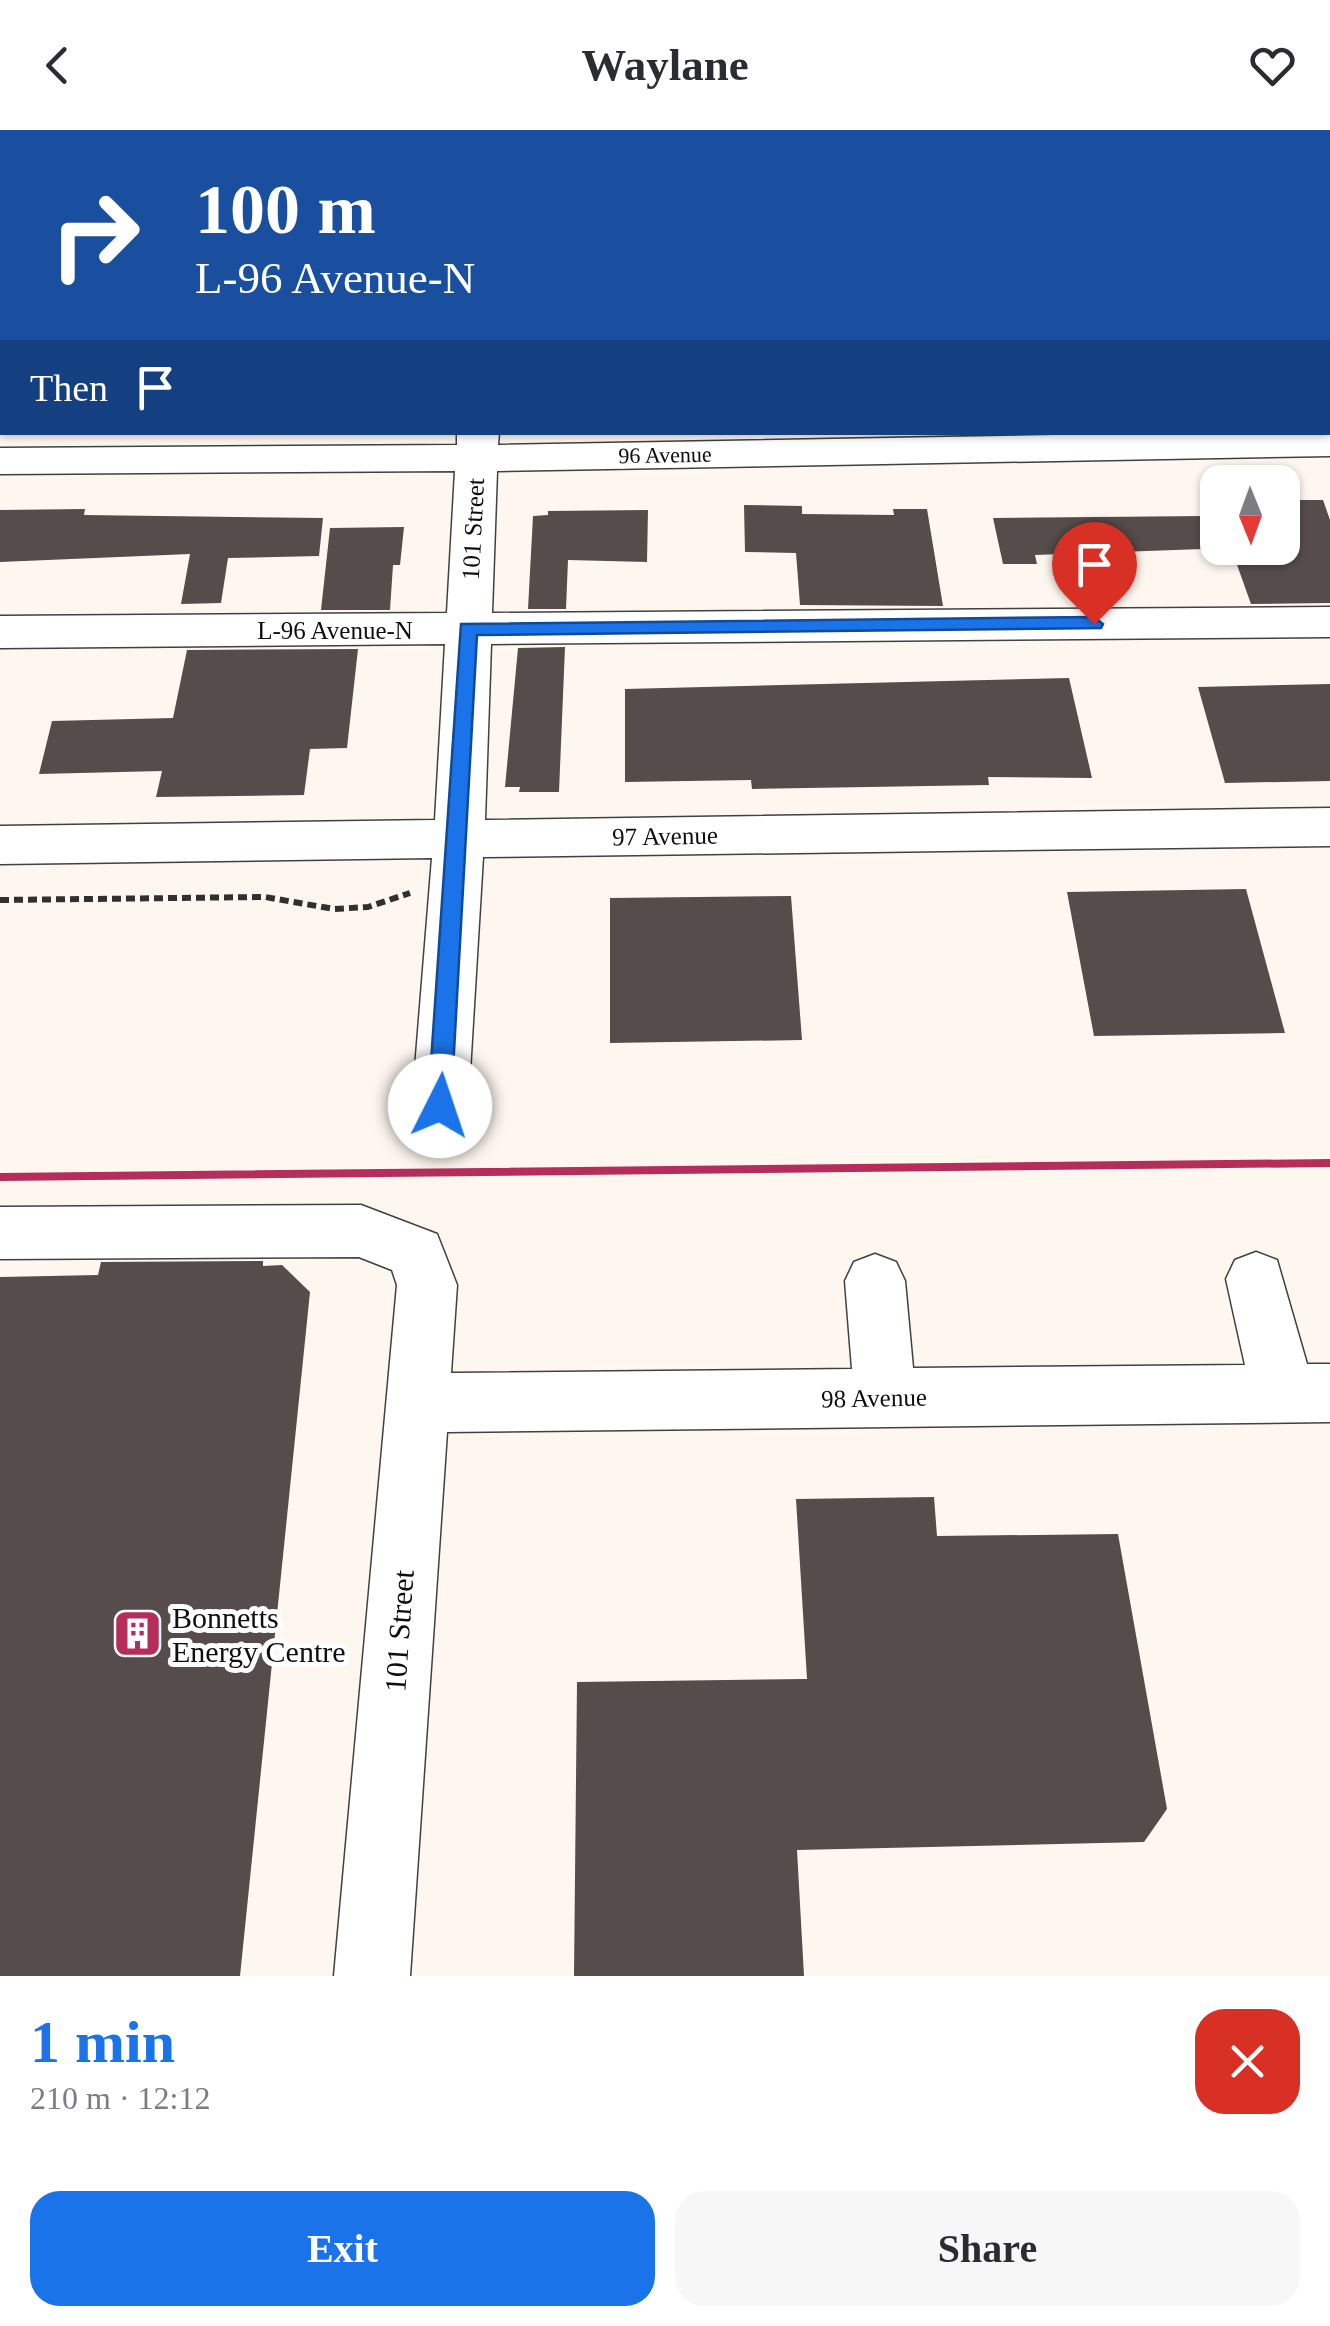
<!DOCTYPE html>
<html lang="en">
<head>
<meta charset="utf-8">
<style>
  :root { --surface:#fff; --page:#f7f7f7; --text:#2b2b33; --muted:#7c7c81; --accent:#1a73e8 }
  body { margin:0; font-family:Georgia,serif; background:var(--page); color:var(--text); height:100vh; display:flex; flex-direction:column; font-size:38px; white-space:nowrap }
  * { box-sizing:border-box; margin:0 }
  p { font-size:32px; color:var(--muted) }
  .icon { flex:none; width:55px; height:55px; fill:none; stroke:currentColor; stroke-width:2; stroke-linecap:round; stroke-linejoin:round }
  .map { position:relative; height:1846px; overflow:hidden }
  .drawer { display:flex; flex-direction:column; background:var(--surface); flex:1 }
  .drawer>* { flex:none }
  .hud { position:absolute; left:0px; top:0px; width:1330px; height:305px; box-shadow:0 2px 8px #0004; background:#1a4fa0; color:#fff; overflow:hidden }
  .needle { width:65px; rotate:179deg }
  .tools { position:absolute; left:1200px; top:335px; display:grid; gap:20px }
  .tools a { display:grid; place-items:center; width:100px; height:100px; border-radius:20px; background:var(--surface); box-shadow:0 2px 8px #0004; font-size:50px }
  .pin { position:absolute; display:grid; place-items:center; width:85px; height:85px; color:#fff; margin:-102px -42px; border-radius:50% 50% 50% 0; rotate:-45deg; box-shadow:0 0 10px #0007 }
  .pin .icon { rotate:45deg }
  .me { position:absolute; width:110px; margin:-55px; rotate:4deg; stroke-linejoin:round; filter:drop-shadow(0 0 8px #0008) }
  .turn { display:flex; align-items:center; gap:35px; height:210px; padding:0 30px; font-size:45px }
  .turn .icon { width:130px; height:130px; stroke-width:2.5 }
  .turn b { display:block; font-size:70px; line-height:85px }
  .then { display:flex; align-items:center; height:95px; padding:0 30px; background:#0003; gap:20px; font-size:38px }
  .round { display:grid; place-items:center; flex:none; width:105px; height:105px; border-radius:30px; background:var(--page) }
  .summary { display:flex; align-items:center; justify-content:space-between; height:170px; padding:0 30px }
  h1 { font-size:60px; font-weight:600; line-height:75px; color:var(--accent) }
  .primary-button { display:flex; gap:20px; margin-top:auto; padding:20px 30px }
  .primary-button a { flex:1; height:115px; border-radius:30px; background:var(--accent); color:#fff; font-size:40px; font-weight:600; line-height:115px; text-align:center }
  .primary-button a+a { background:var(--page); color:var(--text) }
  header { display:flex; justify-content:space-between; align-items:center; height:130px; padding:0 30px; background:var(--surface); font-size:45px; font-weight:600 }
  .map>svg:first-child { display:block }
  .building { fill:#564c4b }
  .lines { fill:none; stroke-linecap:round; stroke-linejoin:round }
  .minor-casing { stroke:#414141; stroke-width:3 }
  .path { stroke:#303030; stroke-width:6; stroke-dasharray:9 5; stroke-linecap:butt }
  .minor { fill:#fff; fill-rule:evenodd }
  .rail { stroke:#b52e5b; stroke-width:8 }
  .route { fill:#1a73e8; stroke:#114b97; stroke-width:2.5 }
  .labels { text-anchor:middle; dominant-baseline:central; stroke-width:10; stroke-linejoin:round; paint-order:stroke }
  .far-street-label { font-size:22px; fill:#0e0e0e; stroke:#fff }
  .street-label { font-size:25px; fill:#0e0e0e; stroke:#fff }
  .near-poi-label { font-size:30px; fill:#0e0e0e; stroke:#fff; text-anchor:start }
  .near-street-label { font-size:30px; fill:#0e0e0e; stroke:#fff }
</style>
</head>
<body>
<header><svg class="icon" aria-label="back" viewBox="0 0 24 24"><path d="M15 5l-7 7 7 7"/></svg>Waylane<svg class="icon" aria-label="heart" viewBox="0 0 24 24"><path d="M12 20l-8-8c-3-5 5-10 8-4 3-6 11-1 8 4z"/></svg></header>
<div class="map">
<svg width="1330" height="1846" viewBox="0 0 1330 1846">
  <rect width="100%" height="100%" fill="#fef7f0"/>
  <path class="building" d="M1282,370H1323L1330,390V473L1251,474L1231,418L1035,425L1037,434H1003L993,388L1204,386L1202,378H1218V418H1282Z
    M744,375L802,376V384L894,385L893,379H927L943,476L800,475L796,423L745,422Z
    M85,379L84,385L323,388L319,426L228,428L221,473L181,474L190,424L0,432V380Z
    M648,380L647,432L568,430L566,479H528L533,386L548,385V381Z
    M404,397L400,435H393L390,480H321L330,398Z
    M565,517L559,662H519L520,657H505L518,518Z
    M358,519L347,618L310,619L304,665L156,667L162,641L39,644L52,591L173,588L187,520Z
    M1069,548L1092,648L988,647L989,655L752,659L751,650L625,652V559Z
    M1330,554V651L1225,653L1198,557Z
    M1246,759L1285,903L1094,906L1067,762Z
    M791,766L802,910L610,913V768Z
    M263,1131V1136L282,1135L310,1162L240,1846H0V1147L98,1145L101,1132Z
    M934,1367L937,1406L1118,1404L1167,1679L1144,1712L797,1720L804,1846H574L577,1552L807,1549L796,1369Z"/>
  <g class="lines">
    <defs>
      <path id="minor" d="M1242,0H1276L1277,2H1243Z
        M1328,31H1330V53H1328Z
        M0,38H2V60H0Z
        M1328,155H1330V185L1328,184Z
        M0,174H2V198H0Z
        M1330,300V326L497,341L492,483L1330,477V507L491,514L485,690L1330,678V716L483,727L468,975L460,992L440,998L420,992L412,975L432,728L0,734V696L435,690L445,514L0,518V486L447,483L455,341L0,344V318L457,315V302H499L498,315Z
        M361,1075L437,1104L457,1155L451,1243L852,1239L845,1151L854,1132L875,1124L896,1132L905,1151L913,1238L1245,1235L1226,1149L1235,1130L1256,1122L1277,1130L1307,1234H1330V1292L447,1302L410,1846H334L397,1155L392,1140L359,1127L0,1129V1077Z"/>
    </defs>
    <use href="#minor" class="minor-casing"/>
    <path class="path" d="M0,770L265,767L334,779L368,777L410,763"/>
    <use href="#minor" class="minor"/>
    <path class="rail" d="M0,1047L1330,1033"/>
  </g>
  <path class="route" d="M1094,487L1103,494L1101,498L477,505L451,976L448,982H432L428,976L461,494Z"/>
  <defs>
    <symbol id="building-square" viewBox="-11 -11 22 22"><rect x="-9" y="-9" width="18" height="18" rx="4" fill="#b52e5b" stroke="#fff"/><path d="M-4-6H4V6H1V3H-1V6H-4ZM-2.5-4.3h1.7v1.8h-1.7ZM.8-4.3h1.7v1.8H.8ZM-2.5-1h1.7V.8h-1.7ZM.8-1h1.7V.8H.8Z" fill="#fff"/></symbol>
  </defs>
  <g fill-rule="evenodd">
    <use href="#building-square" x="110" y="1476" width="55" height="55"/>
  </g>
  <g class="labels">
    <g class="far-street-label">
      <text transform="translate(665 325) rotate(-1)">96 Avenue</text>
    </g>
    <g class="street-label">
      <text transform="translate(473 399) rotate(-87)">101 Street</text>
      <text x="335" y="500">L-96 Avenue-N</text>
      <text transform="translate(665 706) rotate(-1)">97 Avenue</text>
      <text transform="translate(874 1268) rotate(-1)">98 Avenue</text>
    </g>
    <g class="near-poi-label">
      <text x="172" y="1487">Bonnetts<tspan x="172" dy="34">Energy Centre</tspan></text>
    </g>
    <g class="near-street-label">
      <text transform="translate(399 1501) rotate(-86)">101 Street</text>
    </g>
  </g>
</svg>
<div class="tools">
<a><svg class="needle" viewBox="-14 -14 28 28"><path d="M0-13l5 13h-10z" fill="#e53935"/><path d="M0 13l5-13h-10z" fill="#7c7c81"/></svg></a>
</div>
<div class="pin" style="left:1094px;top:494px;background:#d93025"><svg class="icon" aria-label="arrive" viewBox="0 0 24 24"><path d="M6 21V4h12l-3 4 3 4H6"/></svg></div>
<svg class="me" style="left:440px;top:976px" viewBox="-20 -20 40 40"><circle r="19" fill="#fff"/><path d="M0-13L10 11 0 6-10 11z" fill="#1a73e8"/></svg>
<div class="hud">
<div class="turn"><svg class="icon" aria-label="right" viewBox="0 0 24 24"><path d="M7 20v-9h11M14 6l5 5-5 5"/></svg><div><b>100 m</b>L-96 Avenue-N</div></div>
<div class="then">Then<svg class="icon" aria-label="arrive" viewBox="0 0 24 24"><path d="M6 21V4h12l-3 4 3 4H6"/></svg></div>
</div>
</div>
<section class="drawer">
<div class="summary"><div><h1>1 min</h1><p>210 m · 12:12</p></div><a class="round" style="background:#d93025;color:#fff"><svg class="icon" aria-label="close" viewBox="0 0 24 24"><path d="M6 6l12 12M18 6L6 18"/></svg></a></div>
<div class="primary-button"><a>Exit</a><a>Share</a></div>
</section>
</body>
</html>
